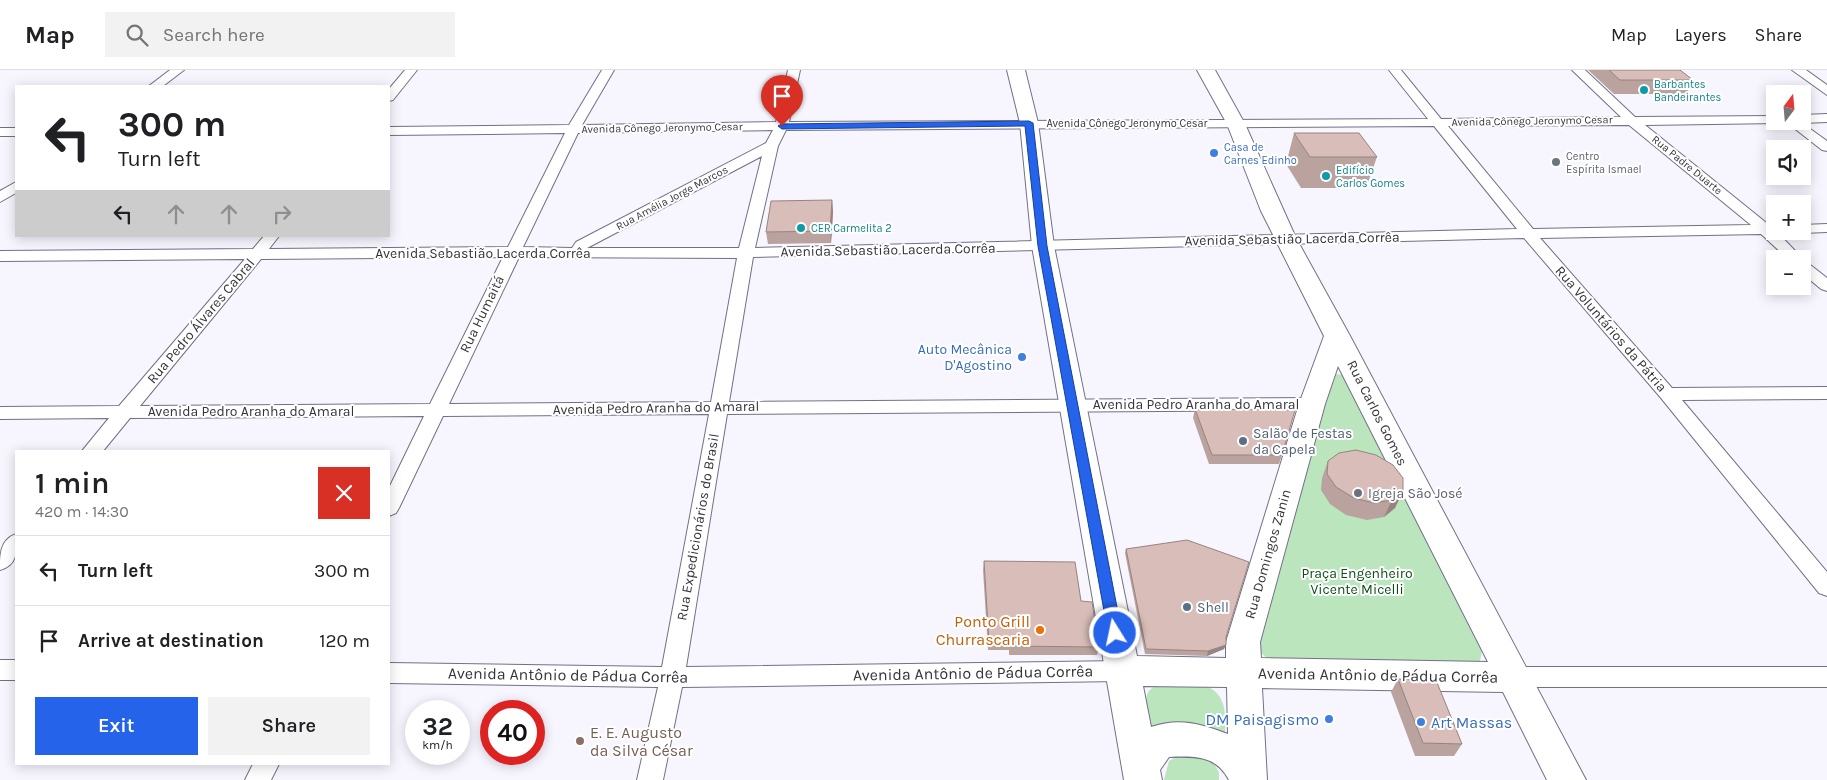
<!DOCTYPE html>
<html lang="en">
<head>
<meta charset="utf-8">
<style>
  :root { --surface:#fff; --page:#f2f2f2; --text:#202124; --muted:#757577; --line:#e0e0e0; --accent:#2563eb }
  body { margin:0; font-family:Karla,sans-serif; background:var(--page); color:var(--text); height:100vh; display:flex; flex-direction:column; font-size:19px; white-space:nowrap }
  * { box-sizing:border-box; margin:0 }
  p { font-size:16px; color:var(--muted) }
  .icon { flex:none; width:28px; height:28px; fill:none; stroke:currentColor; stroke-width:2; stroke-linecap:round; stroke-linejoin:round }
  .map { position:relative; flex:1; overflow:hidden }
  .sheet { position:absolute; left:15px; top:380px; width:375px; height:315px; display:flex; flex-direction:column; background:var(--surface); border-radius:0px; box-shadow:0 2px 12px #0003 }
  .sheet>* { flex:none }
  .banner { position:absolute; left:15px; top:15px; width:375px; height:152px; border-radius:0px; box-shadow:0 2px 12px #0003; background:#fff; color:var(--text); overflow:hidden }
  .needle { width:32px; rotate:16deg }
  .fabs { position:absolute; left:1766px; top:15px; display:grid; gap:10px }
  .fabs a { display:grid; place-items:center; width:45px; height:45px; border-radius:0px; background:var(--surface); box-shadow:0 2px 12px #0003; font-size:25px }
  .speed { position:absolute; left:405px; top:630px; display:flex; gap:10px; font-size:25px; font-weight:700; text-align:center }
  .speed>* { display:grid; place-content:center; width:65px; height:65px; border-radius:50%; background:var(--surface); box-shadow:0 2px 12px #0003; line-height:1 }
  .speed small { font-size:12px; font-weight:400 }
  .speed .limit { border:8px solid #d22; background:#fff; color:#111 }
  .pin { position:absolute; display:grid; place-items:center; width:42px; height:42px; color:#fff; margin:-51px -21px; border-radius:50% 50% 50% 0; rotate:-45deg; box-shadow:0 0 5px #0007 }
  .pin .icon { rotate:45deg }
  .me { position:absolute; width:55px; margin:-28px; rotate:350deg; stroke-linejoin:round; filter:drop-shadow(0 0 4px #0008) }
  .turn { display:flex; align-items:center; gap:18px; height:105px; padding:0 20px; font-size:22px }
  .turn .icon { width:65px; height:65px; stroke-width:2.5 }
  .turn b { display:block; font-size:35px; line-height:42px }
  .lanes { display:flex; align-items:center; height:48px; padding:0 20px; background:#0003; justify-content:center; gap:25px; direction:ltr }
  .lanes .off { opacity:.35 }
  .round { display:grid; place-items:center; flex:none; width:52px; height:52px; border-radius:0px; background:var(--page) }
  .headline { display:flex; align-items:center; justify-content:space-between; height:85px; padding:0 20px }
  h1 { font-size:30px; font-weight:600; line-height:38px }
  .primary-button { display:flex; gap:10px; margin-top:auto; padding:10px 20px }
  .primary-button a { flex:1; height:58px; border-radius:0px; background:var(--accent); color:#fff; font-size:20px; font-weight:600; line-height:58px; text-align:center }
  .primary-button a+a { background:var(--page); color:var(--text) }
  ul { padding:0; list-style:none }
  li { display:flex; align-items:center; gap:15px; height:70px; padding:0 20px; border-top:1px solid var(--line) }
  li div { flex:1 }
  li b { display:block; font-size:19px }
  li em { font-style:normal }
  header { display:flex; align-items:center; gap:30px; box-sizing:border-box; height:70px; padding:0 25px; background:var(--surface); border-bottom:1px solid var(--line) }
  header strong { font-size:24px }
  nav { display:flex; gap:28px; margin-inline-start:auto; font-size:18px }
  .search { width:350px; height:45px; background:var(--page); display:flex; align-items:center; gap:12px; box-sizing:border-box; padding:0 18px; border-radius:0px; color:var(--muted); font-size:19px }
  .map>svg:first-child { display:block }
  .green { fill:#bbe5bc }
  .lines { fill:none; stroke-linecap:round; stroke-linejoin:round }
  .street-casing { stroke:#737084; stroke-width:2 }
  .secondary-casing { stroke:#737084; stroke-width:2 }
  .street { fill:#fff; fill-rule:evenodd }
  .secondary { fill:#fff; fill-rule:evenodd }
  .wall { fill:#baa39e }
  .shaded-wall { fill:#978481 }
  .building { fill:#d8bdb8; stroke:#978481 }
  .route { fill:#2563eb; stroke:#184099 }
  .culture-dot { fill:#0f9aa8; stroke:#fff; stroke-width:2 }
  .shop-dot { fill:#3f7fe0; stroke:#fff; stroke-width:2 }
  .worship-dot { fill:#6b7280; stroke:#fff; stroke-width:2 }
  .service-dot { fill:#5c6f8a; stroke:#fff; stroke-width:2 }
  .food-dot { fill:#e8710a; stroke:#fff; stroke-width:2 }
  .education-dot { fill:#8d6e63; stroke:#fff; stroke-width:2 }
  .labels { text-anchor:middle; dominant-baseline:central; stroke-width:4; stroke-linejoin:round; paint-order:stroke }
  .far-culture-label { font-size:11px; fill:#0d838f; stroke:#fff; text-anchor:start }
  .far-street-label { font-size:11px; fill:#35343c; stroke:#fff }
  .far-shop-label { font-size:11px; fill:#366cbe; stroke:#fff; text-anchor:start }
  .far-worship-label { font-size:11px; fill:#5b616d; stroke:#fff; text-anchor:start }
  .street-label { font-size:14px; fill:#35343c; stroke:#fff }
  .shop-label { font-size:14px; fill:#366cbe; stroke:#fff; text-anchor:end }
  .service-label { font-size:14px; fill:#4e5e75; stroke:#fff; text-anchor:start }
  .worship-label { font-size:14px; fill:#5b616d; stroke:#fff; text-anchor:start }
  .park-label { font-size:14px; fill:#0c4d17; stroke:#fff }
  .near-food-label { font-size:16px; fill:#c56008; stroke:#fff; text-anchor:end }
  .near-street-label { font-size:16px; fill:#35343c; stroke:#fff }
  .near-shop-label { font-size:16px; fill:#366cbe; stroke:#fff; text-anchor:end }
  .near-education-label { font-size:16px; fill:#785e54; stroke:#fff; text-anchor:start }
</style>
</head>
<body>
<header>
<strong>Map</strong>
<div class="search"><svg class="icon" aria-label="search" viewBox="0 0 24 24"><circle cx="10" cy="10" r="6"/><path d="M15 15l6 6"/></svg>Search here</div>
<nav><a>Map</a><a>Layers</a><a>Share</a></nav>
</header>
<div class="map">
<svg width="1827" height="710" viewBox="0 0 1827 710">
  <rect width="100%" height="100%" fill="#f7f5fe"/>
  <path class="green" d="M1333,303L1342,305L1482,581L1480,591L1466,594L1268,589L1261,583L1257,572Z
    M1159,615L1207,616C1228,627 1225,644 1225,665C1197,652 1182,649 1152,658C1148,644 1138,620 1159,615Z
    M1185,682L1211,687L1219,703V710H1164L1169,691Z"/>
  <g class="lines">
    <defs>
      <path id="street" d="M170,0H184L163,16H149Z
        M405,0H417L393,30L389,31V19Z
        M602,0H614L582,55L776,52L788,0H800L789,52L1428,49L1389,0H1401L1441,49L1621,47L1572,0H1585L1635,47L1775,46V51H1781L1780,53L1645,55L1769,155H1775V161H1781L1778,163L1804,190L1827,208V221L1821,219L1802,203V189H1788L1761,164L1540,168L1672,318L1827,317V329L1682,330L1827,502V526L1819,523L1661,328L1524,168L753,187L729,332L1312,328L1318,330L1321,334L1318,338L1312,340L727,344L686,597L1122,591L1130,594L1134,601L1130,608L1122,611L682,617L663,710H637L658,617L389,613V593L662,597L709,344L443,346L399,438L396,443L389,446V418L424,346L130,348L103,381H82L109,348L0,349V337L119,336L245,189L0,191V181L253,179L264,166H279L269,179L508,177L565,63L389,65V57L569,55ZM1629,55L1751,155L1533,159L1448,56ZM1434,56L1517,159L755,178L778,76L786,60ZM773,60L766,73L576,172L572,178L523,177L578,63ZM762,86L739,178H587ZM503,187L430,334L140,336L261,189ZM519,187L737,188L711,332L449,334Z
        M1792,0H1806L1827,15V25Z
        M1827,44V52L1802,53L1827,71V81L1822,80L1785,51H1802V45Z
        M0,58H16V66H0Z
        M16,112V123L0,132V121Z
        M1827,154V162L1802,163L1796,161H1802V155Z
        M16,464C17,480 18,495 0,500C0,484 0,470 16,464Z
        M0,590H16V610H0Z
        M1514,597H1827V617H1514L1506,614L1502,607L1506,600Z
        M253,694H279L271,710H245Z"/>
      <path id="secondary" d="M1007,0H1025L1038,53L1054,176L1137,586L1226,588V572L1299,334L1324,266L1261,141L1227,54L1197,0H1215L1245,54L1296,168L1349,264L1586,710H1547L1503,622L1262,618L1267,710H1229C1216,685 1194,686 1169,687L1160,700L1162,710H1124L1032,176L1020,53ZM1338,296L1488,592L1261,588L1260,572L1325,334ZM1143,616L1227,617L1228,664C1202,654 1179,647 1151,657Z"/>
    </defs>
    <use href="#street" class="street-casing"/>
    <use href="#secondary" class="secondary-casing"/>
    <use href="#street" class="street"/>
    <use href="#secondary" class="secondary"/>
  </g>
  <path class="wall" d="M1588,0H1680L1693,10L1686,24H1614Z
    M1294,63L1377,87L1366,118H1301L1286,94Z
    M832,130L833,142L831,173L768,174L766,162Z
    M1195,339L1282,385L1279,394H1209L1193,348Z
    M1328,391L1403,421L1395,438L1384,447L1367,450L1346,445L1330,434L1321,420L1322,408Z
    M1126,479L1226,567L1224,579L1207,586L1145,584L1125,483Z
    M984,491L1081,531L1099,577L1097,585H1009V580H988L983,500Z
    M1398,609L1462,674L1454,686H1415L1391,622Z"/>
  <path class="shaded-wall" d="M832,130L833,142L831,173L830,161Z
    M1403,421L1395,438L1384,447L1392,430Z
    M1226,575L1224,579L1207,586L1208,581Z"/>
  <path class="building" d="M1609,0H1680L1693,10H1620Z
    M1294,63H1359L1377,87H1310Z
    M832,130L830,161L766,162L771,131Z
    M1195,339L1295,340L1282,385H1212Z
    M1356,380L1376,385L1393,395L1403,408V421L1392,430L1374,433L1354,428L1336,417L1327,404L1328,391L1339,383Z
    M1187,470L1249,492L1226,567V575L1208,581L1146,579L1126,479Z
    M984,491L1075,492L1081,531L1092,532L1099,577L1010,576V572H989Z
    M1398,609L1436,610L1462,674L1423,673Z"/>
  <path class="route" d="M1029,51L1033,53L1047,176L1122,563L1120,567H1110L1108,563L1038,176L1025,56L782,59L778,56L782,54Z"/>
  <g class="culture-dot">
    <circle cx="1644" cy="20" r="5"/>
    <circle cx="1326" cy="106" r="5"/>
    <circle cx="801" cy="158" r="5"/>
  </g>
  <g class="shop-dot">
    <circle cx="1214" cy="83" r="5"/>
    <circle cx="1022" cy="287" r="5"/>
    <circle cx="1329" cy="649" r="5"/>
    <circle cx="1421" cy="652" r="5"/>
  </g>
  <g class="worship-dot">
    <circle cx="1556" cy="92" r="5"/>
    <circle cx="1358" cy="423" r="5"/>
  </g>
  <g class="service-dot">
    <circle cx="1243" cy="371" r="5"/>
    <circle cx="1187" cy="537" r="5"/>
  </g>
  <circle class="food-dot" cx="1040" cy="560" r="5"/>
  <circle class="education-dot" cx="580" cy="671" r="5"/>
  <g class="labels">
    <g class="far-culture-label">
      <text x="1654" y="14">Barbantes<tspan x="1654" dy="13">Bandeirantes</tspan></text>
      <text x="1336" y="100">Edifício<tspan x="1336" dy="13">Carlos Gomes</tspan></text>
      <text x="811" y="158">CER Carmelita 2</text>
    </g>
    <g class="far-street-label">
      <text transform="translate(1532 51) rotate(-1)">Avenida Cônego Jeronymo Cesar</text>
      <text x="1127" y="53">Avenida Cônego Jeronymo Cesar</text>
      <text transform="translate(662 58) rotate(-1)">Avenida Cônego Jeronymo Cesar</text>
      <text transform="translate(1687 95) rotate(39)">Rua Padre Duarte</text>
      <text transform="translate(672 128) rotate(-28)">Rua Amélia Jorge Marcos</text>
    </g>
    <g class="far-shop-label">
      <text x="1224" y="77">Casa de<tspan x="1224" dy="13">Carnes Edinho</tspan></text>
    </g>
    <g class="far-worship-label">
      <text x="1566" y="86">Centro<tspan x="1566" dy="13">Espírita Ismael</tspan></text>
    </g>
    <g class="street-label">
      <text transform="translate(1292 169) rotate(-1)">Avenida Sebastião Lacerda Corrêa</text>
      <text transform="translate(888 180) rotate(-1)">Avenida Sebastião Lacerda Corrêa</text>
      <text x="483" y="183">Avenida Sebastião Lacerda Corrêa</text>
      <text transform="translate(482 244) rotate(-64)">Rua Humaitá</text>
      <text transform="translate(201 251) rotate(-50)">Rua Pedro Álvares Cabral</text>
      <text transform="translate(1611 259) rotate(49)">Rua Voluntários da Pátria</text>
      <text x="1196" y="334">Avenida Pedro Aranha do Amaral</text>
      <text transform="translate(656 338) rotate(-1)">Avenida Pedro Aranha do Amaral</text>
      <text x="251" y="341">Avenida Pedro Aranha do Amaral</text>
      <text transform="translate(1377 343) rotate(63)">Rua Carlos Gomes</text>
      <text transform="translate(698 457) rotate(-80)">Rua Expedicionários do Brasil</text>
      <text transform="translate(1268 484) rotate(-74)">Rua Domingos Zanin</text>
    </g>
    <g class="shop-label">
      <text x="1012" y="279">Auto Mecânica<tspan x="1012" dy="16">D'Agostino</tspan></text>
    </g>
    <g class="service-label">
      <text x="1253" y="363">Salão de Festas<tspan x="1253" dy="16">da Capela</tspan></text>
      <text x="1197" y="537">Shell</text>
    </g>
    <g class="worship-label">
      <text x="1368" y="423">Igreja São José</text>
    </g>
    <g class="park-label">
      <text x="1357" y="503">Praça Engenheiro<tspan x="1357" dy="16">Vicente Micelli</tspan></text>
    </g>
    <g class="near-food-label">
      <text x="1030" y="551">Ponto Grill<tspan x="1030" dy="18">Churrascaria</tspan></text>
    </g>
    <g class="near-street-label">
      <text transform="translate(973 603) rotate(-1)">Avenida Antônio de Pádua Corrêa</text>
      <text transform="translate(568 605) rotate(1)">Avenida Antônio de Pádua Corrêa</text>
      <text transform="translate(1378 605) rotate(1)">Avenida Antônio de Pádua Corrêa</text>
    </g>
    <g class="near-shop-label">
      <text x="1319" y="649">DM Paisagismo</text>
      <text x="1431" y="652" text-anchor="start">Art Massas</text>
    </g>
    <g class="near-education-label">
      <text x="590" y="662">E. E. Augusto<tspan x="590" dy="18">da Silva César</tspan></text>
    </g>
  </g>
</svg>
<div class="fabs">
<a><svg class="needle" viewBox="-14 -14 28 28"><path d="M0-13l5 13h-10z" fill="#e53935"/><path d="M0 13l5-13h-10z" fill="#757577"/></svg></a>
<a><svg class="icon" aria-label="sound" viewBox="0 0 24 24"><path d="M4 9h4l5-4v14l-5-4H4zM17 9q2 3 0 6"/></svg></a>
<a>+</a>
<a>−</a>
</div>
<div class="speed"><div>32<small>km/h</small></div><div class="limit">40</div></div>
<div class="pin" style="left:782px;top:56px;background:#d93025"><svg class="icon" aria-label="arrive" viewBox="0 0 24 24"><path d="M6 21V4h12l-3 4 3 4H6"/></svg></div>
<svg class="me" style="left:1115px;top:563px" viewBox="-20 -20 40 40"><circle r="17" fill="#2563eb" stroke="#fff" stroke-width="3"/><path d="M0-11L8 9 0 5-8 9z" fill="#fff"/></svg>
<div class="banner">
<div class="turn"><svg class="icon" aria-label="left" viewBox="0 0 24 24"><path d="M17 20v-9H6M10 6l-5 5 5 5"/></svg><div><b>300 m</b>Turn left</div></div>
<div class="lanes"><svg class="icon" aria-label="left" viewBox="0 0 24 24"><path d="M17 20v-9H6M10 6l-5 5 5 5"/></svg><svg class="icon off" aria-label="ahead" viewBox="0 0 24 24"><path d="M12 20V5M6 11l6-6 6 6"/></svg><svg class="icon off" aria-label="ahead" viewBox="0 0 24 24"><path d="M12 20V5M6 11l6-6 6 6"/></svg><svg class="icon off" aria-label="right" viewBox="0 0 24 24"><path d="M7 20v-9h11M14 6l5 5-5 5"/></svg></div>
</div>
<section class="sheet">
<div class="headline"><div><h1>1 min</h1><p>420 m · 14:30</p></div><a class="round" style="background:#d93025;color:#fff"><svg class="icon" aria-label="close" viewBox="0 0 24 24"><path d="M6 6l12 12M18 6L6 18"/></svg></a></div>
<ul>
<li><svg class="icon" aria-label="left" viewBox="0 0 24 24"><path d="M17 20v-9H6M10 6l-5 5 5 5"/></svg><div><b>Turn left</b></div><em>300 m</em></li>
<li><svg class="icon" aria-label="arrive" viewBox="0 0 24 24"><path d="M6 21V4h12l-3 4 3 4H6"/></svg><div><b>Arrive at destination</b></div><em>120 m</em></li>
</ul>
<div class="primary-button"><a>Exit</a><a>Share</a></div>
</section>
</div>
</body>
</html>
